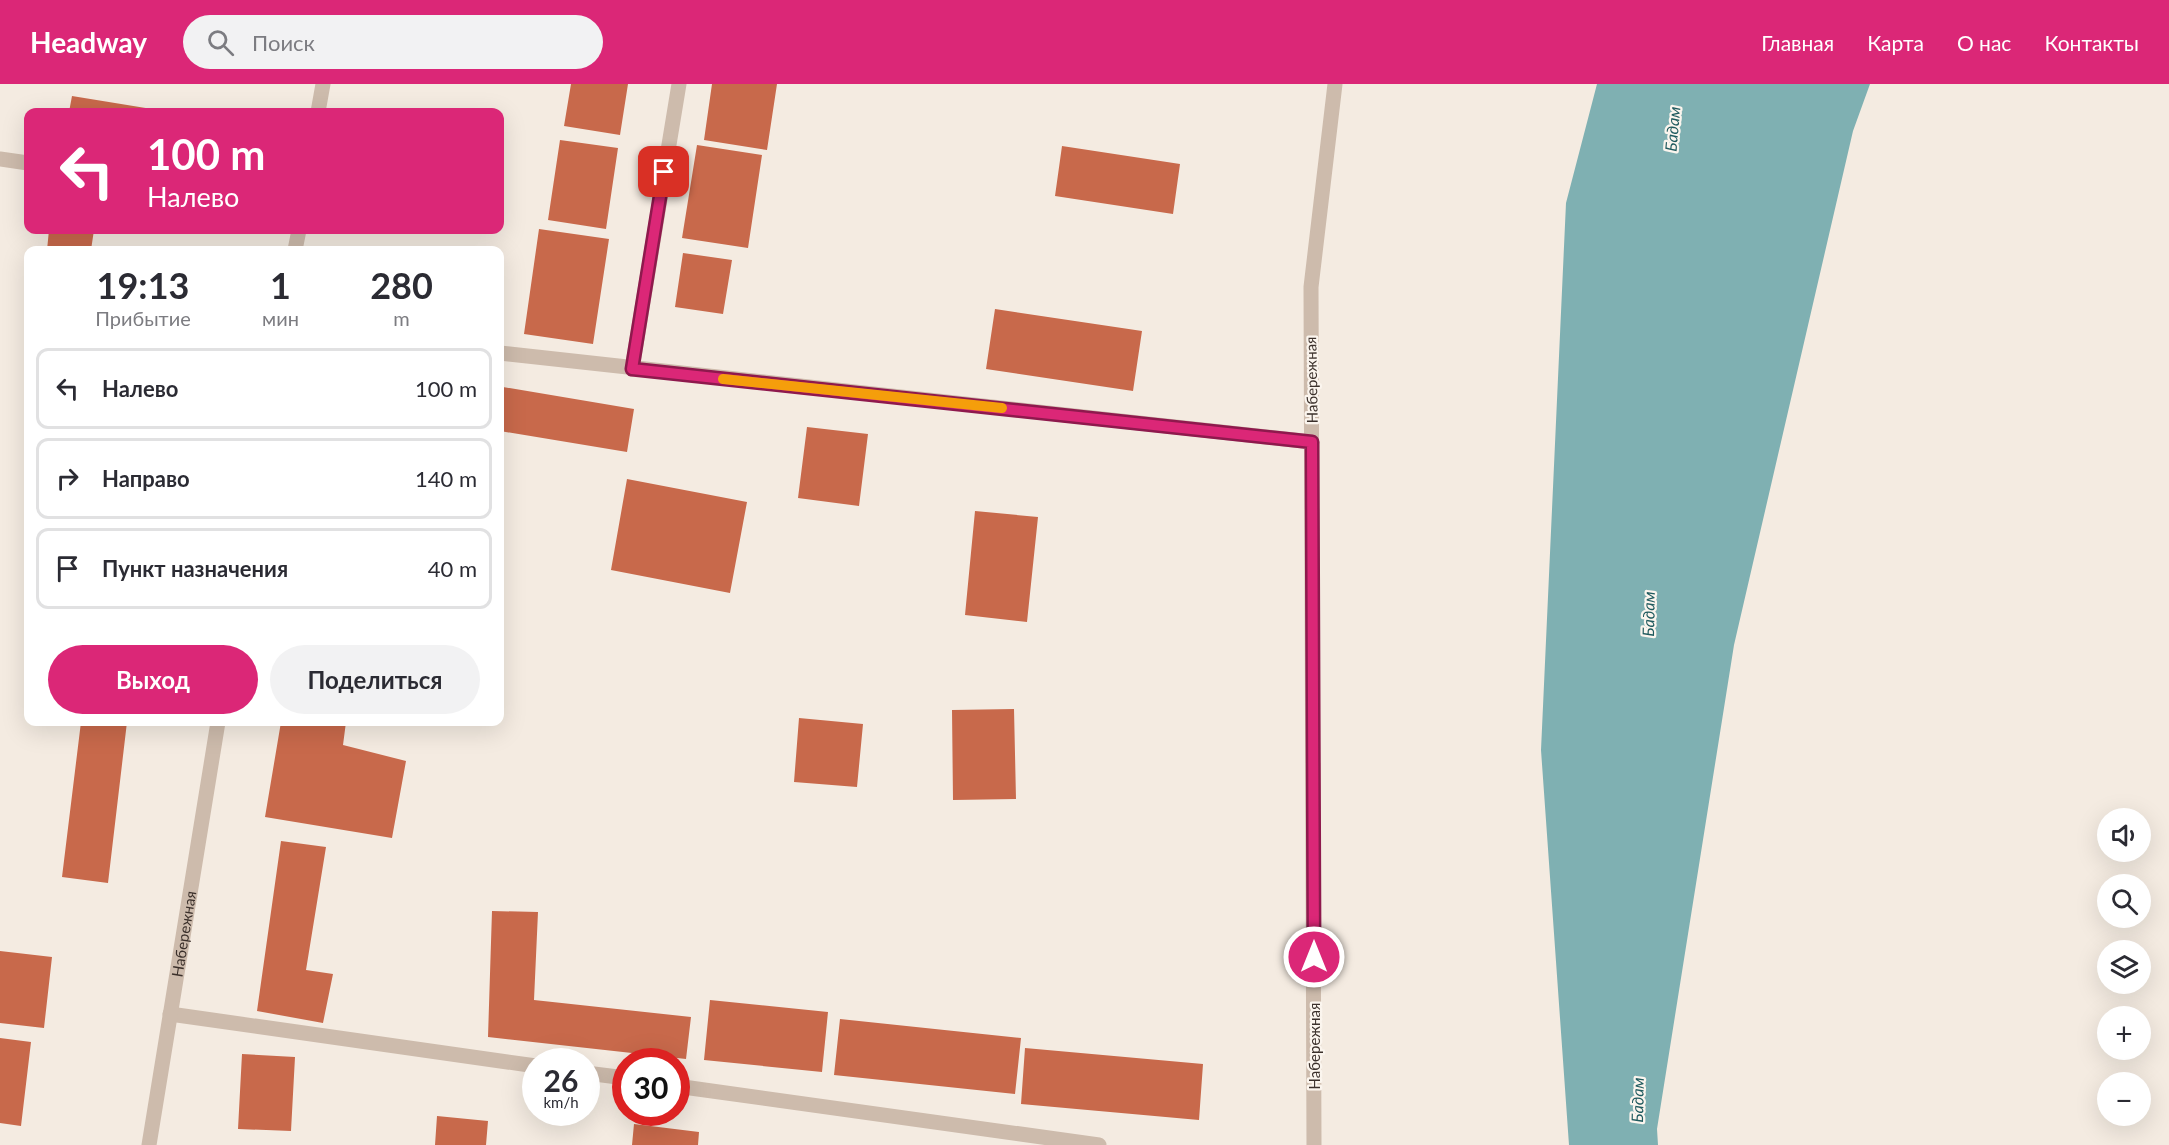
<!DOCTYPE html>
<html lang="ru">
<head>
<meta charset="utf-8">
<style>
  :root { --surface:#fff; --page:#f2f2f3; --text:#2b2b33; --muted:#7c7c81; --line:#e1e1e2; --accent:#db2777 }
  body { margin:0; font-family:Lato,sans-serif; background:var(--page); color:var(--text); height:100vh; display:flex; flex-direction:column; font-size:22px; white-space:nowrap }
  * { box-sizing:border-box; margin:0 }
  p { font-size:20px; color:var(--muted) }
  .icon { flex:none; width:33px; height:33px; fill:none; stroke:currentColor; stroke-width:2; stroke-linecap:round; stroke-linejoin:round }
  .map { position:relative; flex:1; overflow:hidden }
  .details { position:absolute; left:24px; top:162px; width:480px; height:480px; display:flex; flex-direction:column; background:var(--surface); border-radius:12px; box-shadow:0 6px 24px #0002 }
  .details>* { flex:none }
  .top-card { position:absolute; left:24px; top:24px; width:480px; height:126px; border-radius:12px; box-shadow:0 6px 24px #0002; background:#db2777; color:#fff; overflow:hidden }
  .tools { position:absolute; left:2097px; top:724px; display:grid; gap:12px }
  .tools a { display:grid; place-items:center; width:54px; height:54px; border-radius:50%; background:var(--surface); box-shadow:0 6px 24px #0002; font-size:30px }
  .speed { position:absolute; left:522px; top:964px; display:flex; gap:12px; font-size:30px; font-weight:700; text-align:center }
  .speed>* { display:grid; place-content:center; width:78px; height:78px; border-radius:50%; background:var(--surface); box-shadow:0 6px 24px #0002; line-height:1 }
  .speed small { font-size:15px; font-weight:400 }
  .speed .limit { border:9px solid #d22; background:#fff; color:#111 }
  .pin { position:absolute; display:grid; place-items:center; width:51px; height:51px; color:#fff; margin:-26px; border-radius:12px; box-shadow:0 3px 9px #0006 }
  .me { position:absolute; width:66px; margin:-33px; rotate:0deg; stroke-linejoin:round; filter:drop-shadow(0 0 4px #0008) }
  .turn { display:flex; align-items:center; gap:21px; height:126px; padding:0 24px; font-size:27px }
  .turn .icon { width:78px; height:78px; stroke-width:2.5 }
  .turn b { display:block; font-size:42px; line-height:51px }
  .eta { display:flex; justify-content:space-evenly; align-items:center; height:102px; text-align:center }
  .eta b { font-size:36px; font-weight:700; line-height:42px }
  .cta { display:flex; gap:12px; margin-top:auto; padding:12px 24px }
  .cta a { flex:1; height:69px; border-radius:36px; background:var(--accent); color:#fff; font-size:24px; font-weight:700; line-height:69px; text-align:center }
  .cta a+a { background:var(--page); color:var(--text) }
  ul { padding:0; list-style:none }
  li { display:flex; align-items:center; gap:18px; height:81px; margin:0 12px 9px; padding:0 12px; border:3px solid var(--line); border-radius:12px }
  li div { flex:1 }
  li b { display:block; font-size:22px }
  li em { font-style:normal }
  header { display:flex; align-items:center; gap:36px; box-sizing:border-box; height:84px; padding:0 30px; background:var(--accent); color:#fff }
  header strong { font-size:28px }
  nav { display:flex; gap:33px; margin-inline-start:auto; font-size:21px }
  .search { width:420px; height:54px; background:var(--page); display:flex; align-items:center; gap:15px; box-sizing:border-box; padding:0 21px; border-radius:33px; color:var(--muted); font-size:22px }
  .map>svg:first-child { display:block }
  .water { fill:#7fb0b2 }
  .building { fill:#c8694b }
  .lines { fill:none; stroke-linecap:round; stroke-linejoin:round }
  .street { stroke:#cdbbac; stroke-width:15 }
  .route-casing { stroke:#8e194d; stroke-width:15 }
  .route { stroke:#db2777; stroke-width:10 }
  .slow { stroke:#f59e0b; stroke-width:10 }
  .labels { text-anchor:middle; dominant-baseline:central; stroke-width:4.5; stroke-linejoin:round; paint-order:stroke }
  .street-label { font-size:15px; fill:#3b302b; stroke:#fbf5ee }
  .water-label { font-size:16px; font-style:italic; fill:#1f5a5e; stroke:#fbf5ee }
</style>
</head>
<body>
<header>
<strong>Headway</strong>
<div class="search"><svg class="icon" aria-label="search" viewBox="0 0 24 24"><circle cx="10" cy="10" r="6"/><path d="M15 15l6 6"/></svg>Поиск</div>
<nav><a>Главная</a><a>Карта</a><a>О нас</a><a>Контакты</a></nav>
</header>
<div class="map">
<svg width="2169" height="1061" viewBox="0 0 2169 1061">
  <rect width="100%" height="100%" fill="#f4ebe1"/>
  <path class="water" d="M1597,0H1870L1853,47L1734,561L1657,1045L1658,1061H1569L1541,666L1566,119Z"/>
  <path class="building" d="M571,0H628L620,51L564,42Z
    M712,0H777L767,66L704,56Z
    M72,12L164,27V28H69Z
    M560,56L618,64L606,145L548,136Z
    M697,61L762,71L748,164L682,154Z
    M1062,62L1180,80L1173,130L1055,112Z
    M539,145L609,155L593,260L524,250Z
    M49,146H94L91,166H47Z
    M683,169L732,176L723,230L675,223Z
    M995,225L1142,247L1133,307L986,285Z
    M503,303L634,325L627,368L500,347Z
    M807,343L868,350L859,422L798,414Z
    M627,395L747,418L730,509L611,486Z
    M975,427L1038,433L1027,538L965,531Z
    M1014,625L1016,715L953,716L952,626Z
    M799,634L863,640L857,703L794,698Z
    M81,638H127L108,799L62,793Z
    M281,638H346L343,661L406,677L392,754L265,733Z
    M281,757L326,763L306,886L333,890L323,939L257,927Z
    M492,827L538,828L534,916L691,933L686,975L488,953Z
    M0,867L52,873L44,944L0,939Z
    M710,916L828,928L822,988L704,976Z
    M840,935L1021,954L1015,1010L834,991Z
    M0,954L31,958L21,1042L0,1039Z
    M1025,964L1203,980L1199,1036L1021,1020Z
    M242,970L295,973L291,1047L238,1045Z
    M437,1032L488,1037L486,1061H435Z
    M634,1040L699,1048L698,1061H632Z"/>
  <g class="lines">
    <g class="street">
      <path d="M318,28L323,0"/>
      <path d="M0,75L28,79"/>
      <path d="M295,166L299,146"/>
      <path d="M500,269L1312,358"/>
      <path d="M632,285L679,0"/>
      <path d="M170,930L536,982"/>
      <path d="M586,989L626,994"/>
      <path d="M676,1002L1099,1061"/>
      <path id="s1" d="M149,1061L218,638"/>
      <path d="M1314,1061L1311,203L1335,0"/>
    </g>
  </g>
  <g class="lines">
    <defs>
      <path id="route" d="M664,88L632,285L1312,358L1314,873"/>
    </defs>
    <use href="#route" class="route-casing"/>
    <use href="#route" class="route"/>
    <path class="slow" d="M723,295L1002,324"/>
  </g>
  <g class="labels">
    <g class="street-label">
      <text transform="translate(1311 296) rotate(-91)">Набережная</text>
      <text stroke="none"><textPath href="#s1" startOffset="214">Набережная</textPath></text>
      <text transform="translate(1314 962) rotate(-90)">Набережная</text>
    </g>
    <g class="water-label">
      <text transform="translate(1672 45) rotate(-85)">Бадам</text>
      <text transform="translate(1648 530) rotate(-89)">Бадам</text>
      <text transform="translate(1637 1016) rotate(-89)">Бадам</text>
    </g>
  </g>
</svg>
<div class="tools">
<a><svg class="icon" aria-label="sound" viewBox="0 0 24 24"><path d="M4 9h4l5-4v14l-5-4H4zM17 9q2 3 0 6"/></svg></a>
<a><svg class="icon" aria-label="search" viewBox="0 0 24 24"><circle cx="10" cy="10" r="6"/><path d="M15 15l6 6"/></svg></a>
<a><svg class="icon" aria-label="layers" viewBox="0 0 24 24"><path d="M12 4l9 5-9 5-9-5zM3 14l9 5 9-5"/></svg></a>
<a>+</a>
<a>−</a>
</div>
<div class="speed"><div>26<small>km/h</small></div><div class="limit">30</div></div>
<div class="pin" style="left:664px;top:88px;background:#d93025"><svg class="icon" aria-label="arrive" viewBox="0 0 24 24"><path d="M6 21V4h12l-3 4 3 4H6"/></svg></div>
<svg class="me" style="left:1314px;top:873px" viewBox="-20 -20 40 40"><circle r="17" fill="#db2777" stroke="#fff" stroke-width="3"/><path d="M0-11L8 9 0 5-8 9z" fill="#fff"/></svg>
<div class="top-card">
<div class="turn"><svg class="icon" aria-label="left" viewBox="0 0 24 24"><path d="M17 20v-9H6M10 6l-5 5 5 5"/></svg><div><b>100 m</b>Налево</div></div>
</div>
<section class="details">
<div class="eta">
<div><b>19:13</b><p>Прибытие</p></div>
<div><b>1</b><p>мин</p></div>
<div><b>280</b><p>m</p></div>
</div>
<ul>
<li><svg class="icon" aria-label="left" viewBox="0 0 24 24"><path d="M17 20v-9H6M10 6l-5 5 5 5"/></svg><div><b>Налево</b></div><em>100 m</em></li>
<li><svg class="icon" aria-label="right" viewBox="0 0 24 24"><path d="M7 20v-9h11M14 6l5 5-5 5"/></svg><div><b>Направо</b></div><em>140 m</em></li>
<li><svg class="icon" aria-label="arrive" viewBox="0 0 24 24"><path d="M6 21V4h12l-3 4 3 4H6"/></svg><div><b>Пункт назначения</b></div><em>40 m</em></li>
</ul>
<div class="cta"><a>Выход</a><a>Поделиться</a></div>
</section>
</div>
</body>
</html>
